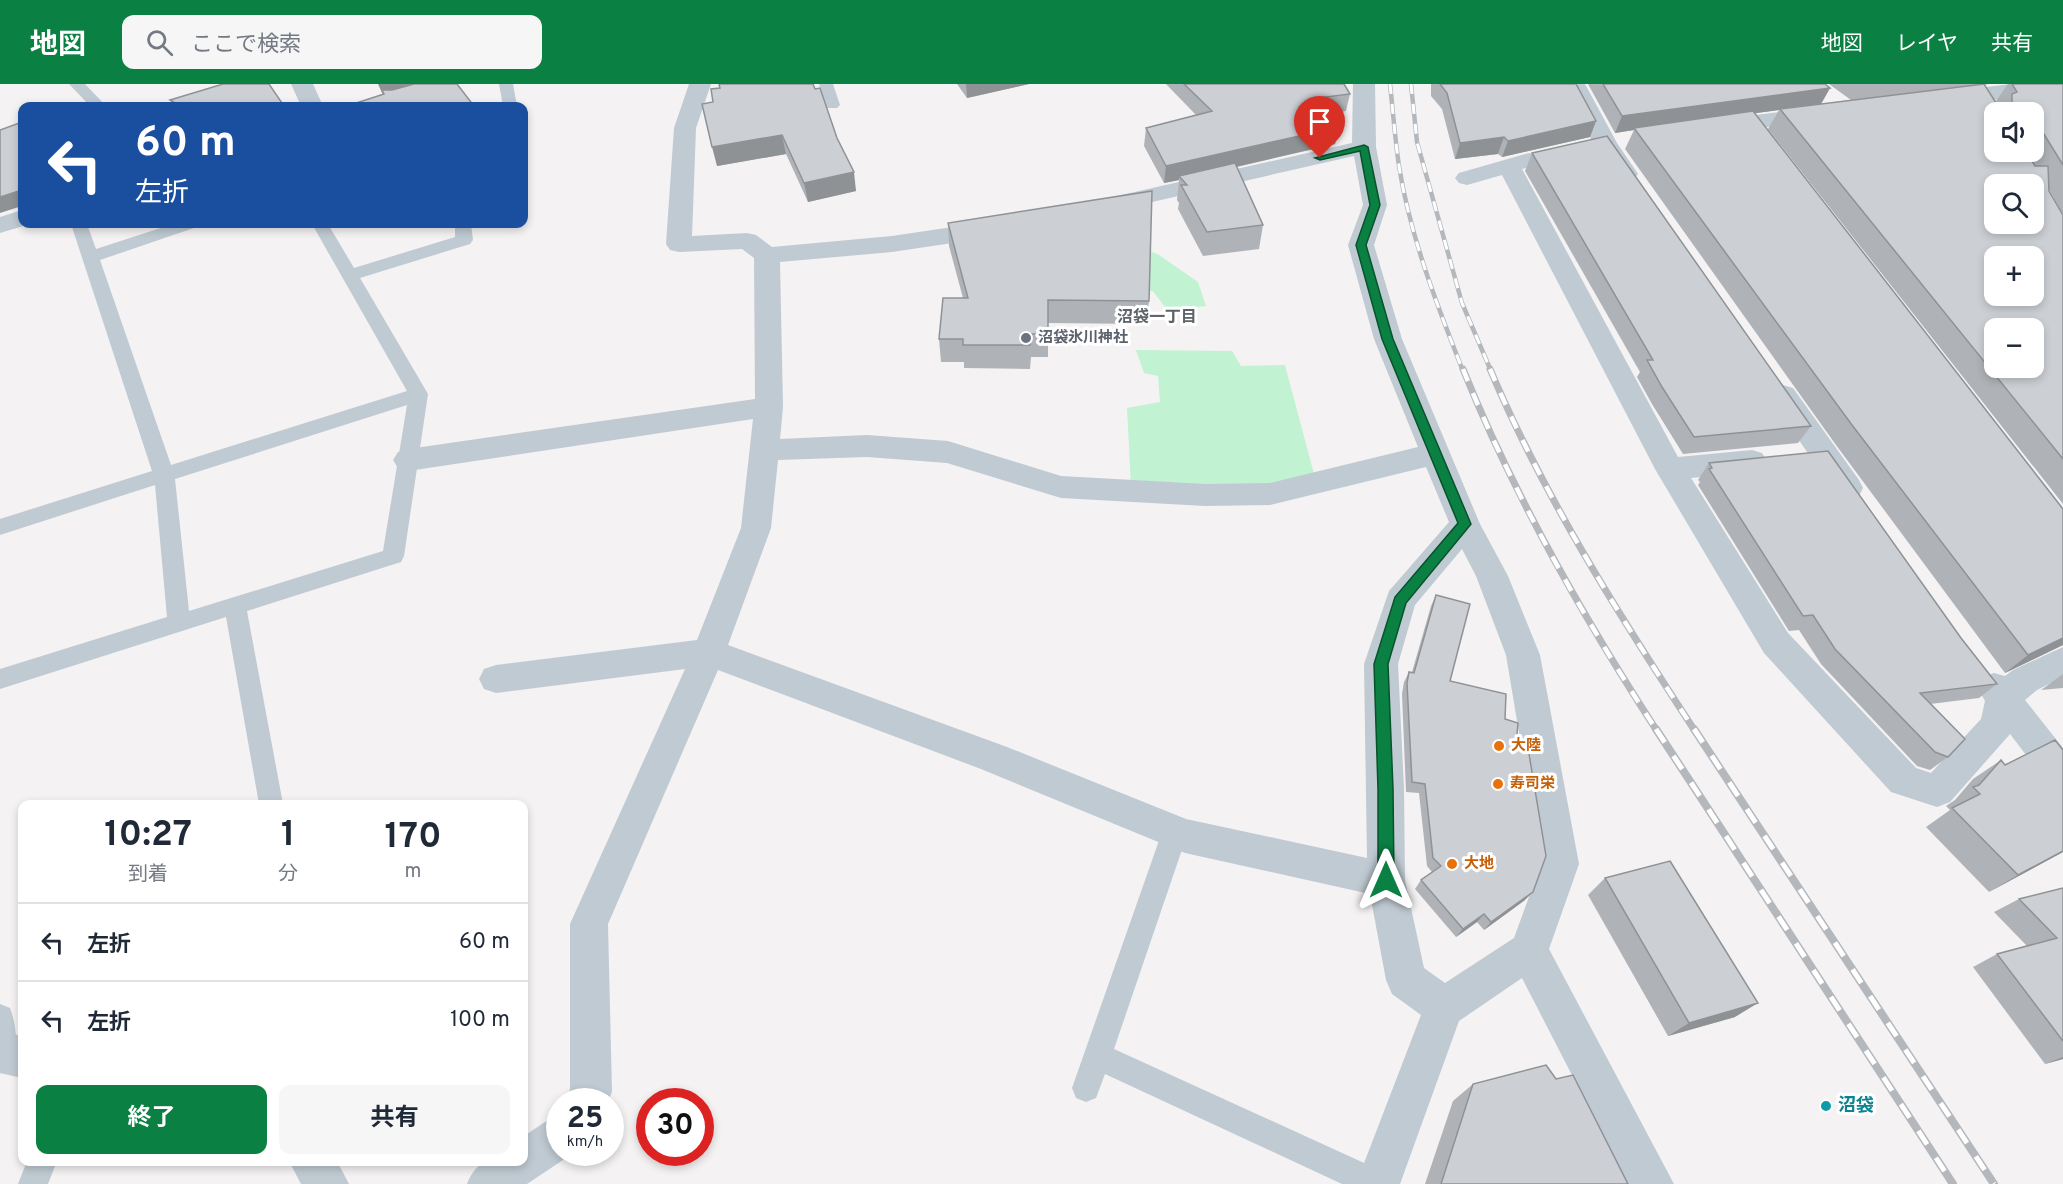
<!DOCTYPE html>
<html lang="ja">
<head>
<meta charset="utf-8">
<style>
  :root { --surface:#fff; --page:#f6f6f7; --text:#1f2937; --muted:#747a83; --line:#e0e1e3; --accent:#0b8043 }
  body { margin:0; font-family:Overpass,"Noto Sans JP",sans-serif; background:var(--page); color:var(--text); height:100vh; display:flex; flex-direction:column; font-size:22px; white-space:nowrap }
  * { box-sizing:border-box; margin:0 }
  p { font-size:20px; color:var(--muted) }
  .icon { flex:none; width:33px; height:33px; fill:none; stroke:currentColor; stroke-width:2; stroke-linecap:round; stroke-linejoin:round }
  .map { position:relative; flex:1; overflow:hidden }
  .drawer { position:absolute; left:18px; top:716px; width:510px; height:366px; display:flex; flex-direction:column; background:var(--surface); border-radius:12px; box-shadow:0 3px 9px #0003 }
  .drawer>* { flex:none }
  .banner { position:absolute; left:18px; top:18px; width:510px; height:126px; border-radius:12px; box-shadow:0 3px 9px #0003; background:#1a4fa0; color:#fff; overflow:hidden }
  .buttons { position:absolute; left:1984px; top:18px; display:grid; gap:12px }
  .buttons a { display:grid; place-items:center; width:60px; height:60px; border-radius:12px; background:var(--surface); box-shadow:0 3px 9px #0003; font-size:30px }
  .speed { position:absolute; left:546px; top:1004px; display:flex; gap:12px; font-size:30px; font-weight:700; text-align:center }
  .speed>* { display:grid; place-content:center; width:78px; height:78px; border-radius:50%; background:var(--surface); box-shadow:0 3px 9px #0003; line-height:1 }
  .speed small { font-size:15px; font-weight:400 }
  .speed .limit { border:9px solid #d22; background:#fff; color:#111 }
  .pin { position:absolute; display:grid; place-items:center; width:51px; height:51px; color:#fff; margin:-62px -26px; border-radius:50% 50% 50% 0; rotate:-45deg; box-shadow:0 0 6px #0007 }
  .pin .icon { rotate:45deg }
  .me { position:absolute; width:66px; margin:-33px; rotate:0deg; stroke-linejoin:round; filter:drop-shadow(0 0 4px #0008) }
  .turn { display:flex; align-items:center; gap:21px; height:126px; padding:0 18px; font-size:27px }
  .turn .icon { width:78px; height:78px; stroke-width:2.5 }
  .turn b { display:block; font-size:42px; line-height:51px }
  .eta { display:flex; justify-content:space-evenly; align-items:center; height:102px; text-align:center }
  .eta b { font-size:36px; font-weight:700; line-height:42px }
  .cta { display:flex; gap:12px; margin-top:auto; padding:12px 18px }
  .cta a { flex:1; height:69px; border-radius:12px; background:var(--accent); color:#fff; font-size:24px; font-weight:700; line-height:69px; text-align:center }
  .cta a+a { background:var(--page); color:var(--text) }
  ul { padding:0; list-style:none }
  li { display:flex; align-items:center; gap:18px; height:78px; padding:0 18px; border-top:2px solid var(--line) }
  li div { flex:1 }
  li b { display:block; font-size:22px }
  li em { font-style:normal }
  header { display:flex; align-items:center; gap:36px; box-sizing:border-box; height:84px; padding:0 30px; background:var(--accent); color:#fff }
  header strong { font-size:28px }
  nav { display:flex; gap:33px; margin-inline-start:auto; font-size:21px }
  .search { width:420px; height:54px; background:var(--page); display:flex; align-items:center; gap:15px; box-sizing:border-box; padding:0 21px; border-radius:12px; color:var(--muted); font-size:22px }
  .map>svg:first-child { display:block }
  .green { fill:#c1f2d1 }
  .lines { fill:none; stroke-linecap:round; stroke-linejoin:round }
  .service { fill:#c0cad2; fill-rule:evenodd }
  .minor { fill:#c0cad2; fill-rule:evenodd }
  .tertiary { fill:#c0cad2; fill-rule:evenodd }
  .rail-far2-casing { stroke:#b4b8bd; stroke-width:4.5 }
  .rail-far1-casing { stroke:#b4b8bd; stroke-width:7 }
  .rail-casing { stroke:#b4b8bd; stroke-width:8 }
  .rail-far2 { stroke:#fff; stroke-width:3; stroke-dasharray:10; stroke-linecap:butt }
  .rail-far1 { stroke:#fff; stroke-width:4.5; stroke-dasharray:13; stroke-linecap:butt }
  .rail { stroke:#fff; stroke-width:5; stroke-dasharray:16; stroke-linecap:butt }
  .wall { fill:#afb3b7; fill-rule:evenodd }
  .shaded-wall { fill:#8f9295 }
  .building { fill:#ccd0d5; stroke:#8f9295; stroke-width:1.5; fill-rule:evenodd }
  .route { fill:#0b8043; stroke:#07532c; stroke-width:1.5 }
  .worship-dot { fill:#6b7280; stroke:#fff; stroke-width:2 }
  .food-dot { fill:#e8710a; stroke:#fff; stroke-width:2 }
  .culture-dot { fill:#0f9aa8; stroke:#fff; stroke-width:2 }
  .labels { text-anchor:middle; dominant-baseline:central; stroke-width:6; stroke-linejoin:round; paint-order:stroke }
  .worship-label { font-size:15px; font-weight:bold; fill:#5b616d; stroke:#fff; text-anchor:start }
  .food-label { font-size:15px; font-weight:bold; fill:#c56008; stroke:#fff; text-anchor:start }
  .neighbourhood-label { font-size:16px; font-weight:bold; fill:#5e6368; stroke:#fff }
  .near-culture-label { font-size:18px; font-weight:bold; fill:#0d838f; stroke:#fff; text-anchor:start }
</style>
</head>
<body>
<header>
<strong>地図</strong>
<div class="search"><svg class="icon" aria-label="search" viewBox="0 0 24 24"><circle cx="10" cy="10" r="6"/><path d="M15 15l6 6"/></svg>ここで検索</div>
<nav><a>地図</a><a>レイヤ</a><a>共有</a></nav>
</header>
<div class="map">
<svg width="2063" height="1100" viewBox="0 0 2063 1100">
  <rect width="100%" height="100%" fill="#f4f2f2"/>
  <path class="green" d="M1148,166L1159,171L1198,198L1206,222L1167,226L1153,207L1040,215Z
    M1136,266L1232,267L1241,282L1285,281L1314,390L1270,403L1131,401L1127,324L1160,318L1158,292L1144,289Z"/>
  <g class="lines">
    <path class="service" d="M69,0H85L106,22H90Z
      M499,0H513L517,22H503Z
      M819,0H833L840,21L837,24H827Z
      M71,140H87L96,165L173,140H196L194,144L100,176L171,381L407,307L312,140H328L354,184L455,153V140H471L473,156L470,160L360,194L428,310L404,472L401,478L247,527L283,720H259L226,533L0,605V585L167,533L155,401L0,451V435L152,387ZM407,321L383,467L189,527L175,395Z
      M1175,736L1184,740L1188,748L1114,965L1386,1089L1390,1100H1342L1105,990L1096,1014L1086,1018L1076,1014L1072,1004L1162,748L1166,740Z
      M0,920L10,924C16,940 19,962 12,978L2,982L0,981Z
      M27,1077H57L48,1100H18Z"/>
    <path class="minor" d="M689,0H711L696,44L692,152L747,149L756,151L772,163L892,152L993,137L1002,140L1005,145L1002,150L993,153L892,168L780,178L783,323L780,355L867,351L948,357L1061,392L1205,400L1270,399L1418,363L1374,255L1348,161L1363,121L1354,72L1108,128L1099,126L1096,121L1099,116L1108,114L1352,59L1353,0H1375L1376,63L1387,121L1374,161L1402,255L1480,440L1508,492L1540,571L1579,780L1549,865L1674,1100H1628L1522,894L1459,937L1400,1100H1356L1421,931L1392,910L1386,896L1370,810L1185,769L981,685L718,586L608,840L612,1008L608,1017H565L570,1005V840L685,585L496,609L484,605L479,595L484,585L496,581L697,556L741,444L753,335L408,387L398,384L393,376L398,368L408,365L755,315L754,174L742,165L679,168L670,166L666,160L674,44ZM867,373L947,379L1061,414L1205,422L1270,421L1426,383L1449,438L1389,507L1364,580L1367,774L1186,735L1007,663L728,561L771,444L778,376ZM1462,465L1476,492L1506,571L1541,780L1514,854L1445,899L1424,884L1405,796L1404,705L1398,580L1415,521Z
      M1563,0H1585L1617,59L1638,90L1634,95L1626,97L1618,95L1593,59Z
      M2011,0H2063V7L1945,22L1937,20L1934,15L1937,10L1945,8Z
      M1819,23L1827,25L1830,30L1827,35L1715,50L1707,48L1704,43L1707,38L1715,36Z
      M1529,69L1537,71L1541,76L1537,81L1522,85L1678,373L1752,366L1762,369L1767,377L1762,385L1752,388L1691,394L1788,549L1916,684L1931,689L1981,635L1985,617L1977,603L1982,593L1994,589L2005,592L2013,586L2063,563V593L2037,606L2025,616L2063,664V707L2050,702L2010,650L1950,718L1937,723L1891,708L1764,569L1655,385L1502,91L1467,101L1459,99L1455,94L1459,89Z
      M1783,301L1793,304L1859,396L1863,404L1859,412L1848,415L1837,412L1773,318L1769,311L1773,304Z
      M0,947L22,952V994L0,989Z
      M560,1032V1068H575L527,1100H467C479,1070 495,1077 524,1077V1052L545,1038Z
      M289,1077H337L349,1100H301Z"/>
    <path class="tertiary" d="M291,0H313L323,22H301Z
      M22,126V140H30L0,149V133Z"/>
    <defs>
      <path id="rail-far2" d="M1390,0C1393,27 1395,55 1399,82C1410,152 1437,221 1463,287
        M1411,0L1417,58L1462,219L1491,287"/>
      <path id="rail-far1" d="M1463,285C1514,412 1583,533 1657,647
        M1490,285C1544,413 1619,531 1695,647"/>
      <path id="rail" d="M1656,645L1953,1100
        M1694,645L1994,1100"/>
    </defs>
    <use href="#rail-far2" class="rail-far2-casing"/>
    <use href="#rail-far1" class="rail-far1-casing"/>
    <use href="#rail" class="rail-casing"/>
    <use href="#rail-far2" class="rail-far2"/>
    <use href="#rail-far1" class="rail-far1"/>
    <use href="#rail" class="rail"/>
  </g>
  <path class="wall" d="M957,0H1029L967,14Z
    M1166,0H1344L1350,10L1346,27L1326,30L1339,43L1335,60L1237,83L1263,141L1259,165L1203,172L1178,125L1179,119L1177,116L1179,96L1164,99L1144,62L1146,44L1196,31Z
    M1431,0H1576L1596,37L1590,53L1502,73L1498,70L1455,75L1442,25L1431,12Z
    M1588,0H1825L1830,4L1821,20L1851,16L1829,0H1989L1984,1L2000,25L1996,17L2008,0H2063V130L2049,105V107L2063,131V420L1768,45L1779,26L1755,29L2063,425V561L2005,589L1836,361L1625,65L1634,46L1615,49ZM1995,28H2034V68H2026Z
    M815,5L837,54L856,107L808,118L786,70L717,82L713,18Z
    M170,16L284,22H174Z
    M1532,69L1811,342L1798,359L1683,370L1652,320L1637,293L1640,288L1525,87Z
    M948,139L1149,217L1146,240L1048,239V273H1031L1030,285L964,284V278H941L939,255L963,214L949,162Z
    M1709,379L1961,554L1997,600L1979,614L1930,620L1948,673L1930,686L1917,682L1821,580L1799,546L1789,547L1698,401L1700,398L1698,396Z
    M1436,511L1450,597L1505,635L1516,661L1525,816L1484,846L1477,838L1456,853L1415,805L1421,796L1432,788L1427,782L1419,709L1406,708L1402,610L1404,598L1409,588H1412L1431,522Z
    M2063,590V604L2041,606Z
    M2063,666V768L1989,808L1926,743L1950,726L1946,722L1955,716L1973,695L2001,676L2005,681Z
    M1605,794L1735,933L1668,952L1588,811Z
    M2063,804V975L2045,980L1973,883L1997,870L2027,862L1994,828L2019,815Z
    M1473,1000L1628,1100H1425L1453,1017Z"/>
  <path class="shaded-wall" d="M378,0H418L383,11Z
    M966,0H1029L967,14Z
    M1830,4L1821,20L1780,25L1779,26L1635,46L1634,44V46L1615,49L1622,32Z
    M1596,37L1590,53L1502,73L1508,57Z
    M1339,43L1335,60L1182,95L1179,92V96L1164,99L1166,82Z
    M782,51L786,70L717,82L712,63Z
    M1504,53L1498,70L1455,75L1460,59Z
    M854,88L856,107L808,118L804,99Z
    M22,106V122L0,129V113Z
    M2063,554V561L2005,589L2028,571Z
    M2063,767V768L1989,808L2018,791Z
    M1533,808L1525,816L1484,846L1491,838Z
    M1484,830L1477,838L1456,853L1463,845Z
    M1758,919L1735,933L1668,952L1689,939Z
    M2063,973V975L2045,980Z"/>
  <path class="building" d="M223,0H269L284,22H180L170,16Z
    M414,0H457L474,22H347L384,10L382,6H392Z
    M719,0H813L815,5L820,4L837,54L854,88L804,99L782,51L712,63L702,20L713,18L711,5L720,4Z
    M1184,0H1344L1350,10L1310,15L1339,43L1166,82L1146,44L1212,27Z
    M1440,0H1576L1596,37L1508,57L1504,53L1460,59L1447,9Z
    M1603,0H1825L1830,4L1622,32Z
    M1984,0L2000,25L2009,28L2012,26V10L2017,8L2012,0H2063V81L2042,47L2034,46V28H1995V68H2026L2035,82H2048L2049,107L2063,131V375L1780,25ZM1995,100H2034V140H1995ZM1995,172H2034V212H1995ZM1995,244H2034V284H1995Z
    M1753,27L2063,425V554L2028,571L1852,341L1634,44Z
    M22,38V106L0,113V46Z
    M1607,52L1811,342L1694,353L1662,303L1647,276H1653L1532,69Z
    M1235,79L1263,141L1207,148L1181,101H1187L1179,92Z
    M1152,107L1149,217L1048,216V250H1031L1030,261H963V255H939L943,214H968L948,139Z
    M1828,367L1961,554L1997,600L1920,609L1965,655L1948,673L1935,668L1835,565L1813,531L1803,532L1709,385L1712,384L1709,379Z
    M1436,511L1470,520L1450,597L1506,610L1505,635L1518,639L1516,661L1528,664L1546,772L1533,808L1491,838L1484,830L1463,845L1421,796L1441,782L1433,774L1425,700L1412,698L1407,599L1409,588L1414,589Z
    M2055,656L2063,666V767L2018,791L1952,724L1980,710L1973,703L1979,701L2001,676L2005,681Z
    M1670,777L1758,919L1689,939L1605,794Z
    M2063,804V957L1997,870L2057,854L2019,815Z
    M1546,981L1556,995L1573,991L1628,1100H1441L1473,1000Z"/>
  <path class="route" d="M1364,61L1368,63L1380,121L1366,161L1393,255L1471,440L1406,519L1388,580L1393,705L1394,796L1392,802L1386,804L1381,802L1378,796V705L1374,580L1395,513L1458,439L1382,255L1356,161L1370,121L1360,67L1320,76L1315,74Z"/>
  <circle class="worship-dot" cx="1026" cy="254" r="6"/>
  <g class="food-dot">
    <circle cx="1499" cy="662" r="6"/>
    <circle cx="1498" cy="700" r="6"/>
    <circle cx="1452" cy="780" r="6"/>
  </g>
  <circle class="culture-dot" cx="1826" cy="1022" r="6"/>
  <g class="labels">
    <g class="worship-label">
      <text x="1038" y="254">沼袋氷川神社</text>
    </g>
    <g class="food-label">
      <text x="1511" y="662">大陸</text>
      <text x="1510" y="700">寿司栄</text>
      <text x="1464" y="780">大地</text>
    </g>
    <g class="neighbourhood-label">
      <text x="1157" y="234">沼袋一丁目</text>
    </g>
    <g class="near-culture-label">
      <text x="1838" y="1022">沼袋</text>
    </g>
  </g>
</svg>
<div class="buttons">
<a><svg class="icon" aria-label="sound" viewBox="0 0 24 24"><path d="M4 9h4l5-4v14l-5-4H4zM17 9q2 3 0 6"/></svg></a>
<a><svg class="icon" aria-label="search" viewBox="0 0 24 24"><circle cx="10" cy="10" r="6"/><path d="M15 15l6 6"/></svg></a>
<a>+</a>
<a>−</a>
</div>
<div class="speed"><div>25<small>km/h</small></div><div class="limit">30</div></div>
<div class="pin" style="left:1320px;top:74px;background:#d93025"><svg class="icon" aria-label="arrive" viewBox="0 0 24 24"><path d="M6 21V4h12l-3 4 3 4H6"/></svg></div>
<svg class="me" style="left:1386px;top:796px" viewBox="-20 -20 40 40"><path d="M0-17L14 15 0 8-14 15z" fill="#0b8043" stroke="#fff" stroke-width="4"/></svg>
<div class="banner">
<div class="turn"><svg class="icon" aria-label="left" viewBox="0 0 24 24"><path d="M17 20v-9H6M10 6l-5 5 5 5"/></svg><div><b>60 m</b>左折</div></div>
</div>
<section class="drawer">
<div class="eta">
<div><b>10:27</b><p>到着</p></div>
<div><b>1</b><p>分</p></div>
<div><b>170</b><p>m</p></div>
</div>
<ul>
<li><svg class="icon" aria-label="left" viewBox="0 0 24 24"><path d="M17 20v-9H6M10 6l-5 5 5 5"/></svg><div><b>左折</b></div><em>60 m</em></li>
<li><svg class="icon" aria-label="left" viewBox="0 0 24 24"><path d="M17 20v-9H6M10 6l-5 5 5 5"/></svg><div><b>左折</b></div><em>100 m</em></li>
</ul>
<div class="cta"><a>終了</a><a>共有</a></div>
</section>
</div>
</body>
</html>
